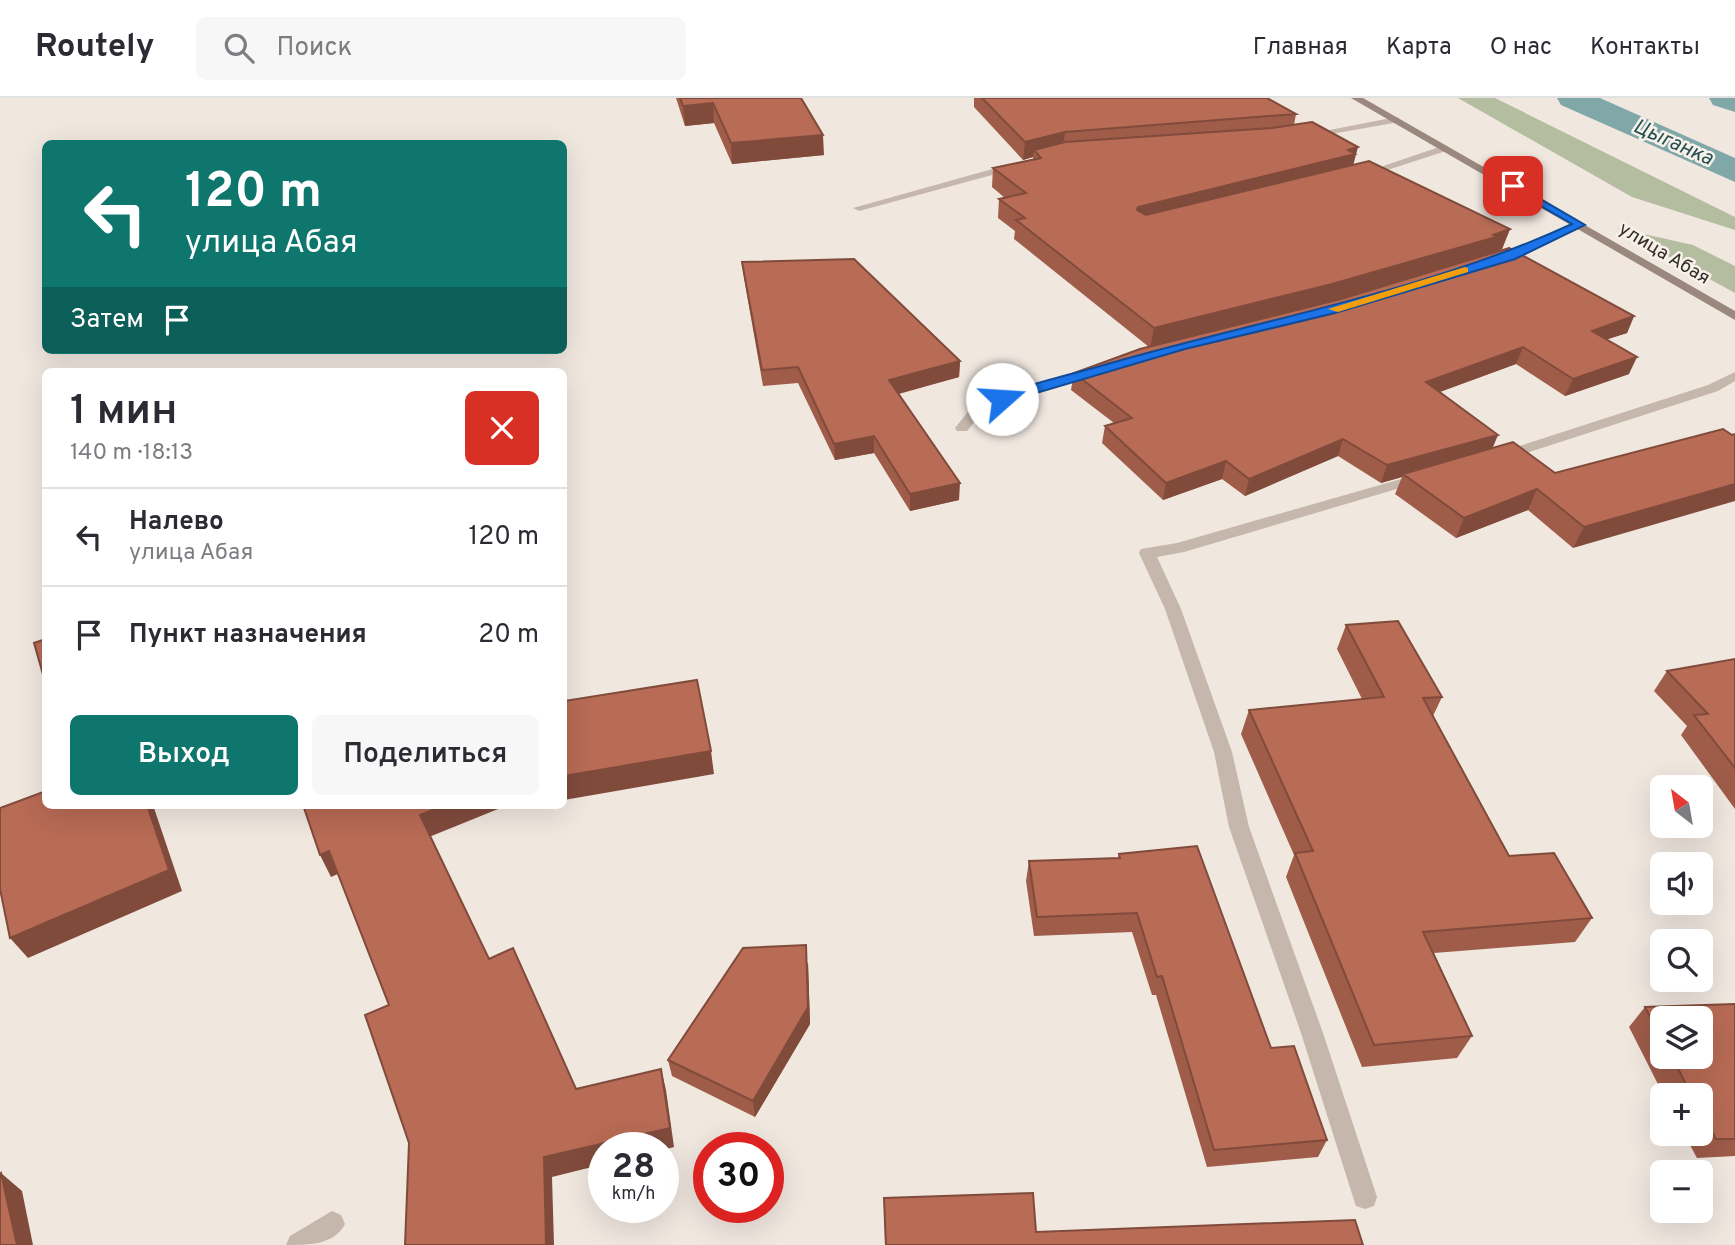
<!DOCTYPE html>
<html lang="ru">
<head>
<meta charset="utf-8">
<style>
  :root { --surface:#fff; --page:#f7f7f7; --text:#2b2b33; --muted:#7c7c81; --line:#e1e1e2; --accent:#0f766e }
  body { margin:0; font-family:Overpass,sans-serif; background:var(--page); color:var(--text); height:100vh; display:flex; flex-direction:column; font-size:26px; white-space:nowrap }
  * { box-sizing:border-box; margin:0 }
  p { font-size:23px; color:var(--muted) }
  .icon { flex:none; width:38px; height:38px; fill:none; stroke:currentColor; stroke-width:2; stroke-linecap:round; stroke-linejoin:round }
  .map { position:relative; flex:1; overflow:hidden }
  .sheet { position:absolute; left:42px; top:270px; width:525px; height:441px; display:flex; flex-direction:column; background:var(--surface); border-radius:10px; box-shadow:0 7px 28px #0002 }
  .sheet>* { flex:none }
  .banner { position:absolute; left:42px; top:42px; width:525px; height:214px; border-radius:10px; box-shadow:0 7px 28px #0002; background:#0f766e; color:#fff; overflow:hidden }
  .needle { width:46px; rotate:329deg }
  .buttons { position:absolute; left:1650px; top:677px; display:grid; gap:14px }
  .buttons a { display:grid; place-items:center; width:63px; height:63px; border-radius:10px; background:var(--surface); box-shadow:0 7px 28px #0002; font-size:35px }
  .speed { position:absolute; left:588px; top:1034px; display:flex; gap:14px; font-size:35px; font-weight:700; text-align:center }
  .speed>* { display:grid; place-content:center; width:91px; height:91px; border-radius:50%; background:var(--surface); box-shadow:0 7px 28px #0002; line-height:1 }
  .speed small { font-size:18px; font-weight:400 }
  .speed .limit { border:10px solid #d22; background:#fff; color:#111 }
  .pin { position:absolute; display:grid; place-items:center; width:60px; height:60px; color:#fff; margin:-30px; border-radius:14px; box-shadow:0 4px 10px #0006 }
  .me { position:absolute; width:77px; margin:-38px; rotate:71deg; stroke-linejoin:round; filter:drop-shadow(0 0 5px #0008) }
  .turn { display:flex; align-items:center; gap:24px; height:147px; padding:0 28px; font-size:32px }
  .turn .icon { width:91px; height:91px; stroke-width:2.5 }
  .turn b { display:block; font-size:49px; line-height:60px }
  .then { display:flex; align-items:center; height:66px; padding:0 28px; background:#0003; gap:14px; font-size:26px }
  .round { display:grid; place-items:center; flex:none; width:74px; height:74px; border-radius:10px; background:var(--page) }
  .summary { display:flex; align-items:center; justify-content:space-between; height:119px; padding:0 28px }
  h1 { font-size:42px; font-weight:600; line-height:52px }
  .cta { display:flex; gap:14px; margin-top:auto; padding:14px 28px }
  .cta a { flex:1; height:80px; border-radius:10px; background:var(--accent); color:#fff; font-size:28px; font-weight:600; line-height:80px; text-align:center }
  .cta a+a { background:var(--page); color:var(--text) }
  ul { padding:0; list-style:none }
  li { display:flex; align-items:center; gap:21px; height:98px; padding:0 28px; border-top:2px solid var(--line) }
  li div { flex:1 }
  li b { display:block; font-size:26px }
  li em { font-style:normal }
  header { display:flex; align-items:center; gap:42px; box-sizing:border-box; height:98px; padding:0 35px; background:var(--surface); border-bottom:2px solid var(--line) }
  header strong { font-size:33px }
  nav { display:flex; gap:38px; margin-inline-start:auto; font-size:24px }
  .search { width:490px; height:63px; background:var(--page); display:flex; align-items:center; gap:18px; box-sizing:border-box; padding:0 24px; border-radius:10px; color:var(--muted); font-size:26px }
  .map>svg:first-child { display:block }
  .green { fill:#b4bda0 }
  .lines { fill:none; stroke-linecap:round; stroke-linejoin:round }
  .canal { fill:#81a8a9; fill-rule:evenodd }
  .lane { fill:#c6b7ac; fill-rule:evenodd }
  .street { fill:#c6b7ac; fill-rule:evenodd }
  .secondary { fill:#9a877d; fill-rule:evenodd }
  .wall { fill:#9e5c49; fill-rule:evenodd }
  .shaded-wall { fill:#814b3c }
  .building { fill:#b86b55; stroke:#814b3c; stroke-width:2 }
  .route { fill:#1a73e8; stroke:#114b97; stroke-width:2 }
  .slow { fill:#f59e0b }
  .labels { text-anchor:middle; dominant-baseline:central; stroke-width:5; stroke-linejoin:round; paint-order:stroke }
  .far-street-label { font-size:19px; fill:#352d2a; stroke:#f8f1ea }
  .far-water-label { font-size:21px; font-style:italic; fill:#245052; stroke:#f8f1ea }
</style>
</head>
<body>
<header>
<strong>Routely</strong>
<div class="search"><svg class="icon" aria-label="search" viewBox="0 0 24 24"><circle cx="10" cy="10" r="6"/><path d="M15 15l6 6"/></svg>Поиск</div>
<nav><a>Главная</a><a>Карта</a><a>О нас</a><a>Контакты</a></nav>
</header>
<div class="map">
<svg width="1735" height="1147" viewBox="0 0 1735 1147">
  <rect width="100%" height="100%" fill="#f0e7df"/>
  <path class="green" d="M1458,0H1495L1735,119V132L1632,99Z
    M1617,130L1693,147L1735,168V195Z"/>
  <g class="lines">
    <path class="canal" d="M1557,0H1600L1735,60V84L1561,7Z
      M1709,0H1735V14L1713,7Z"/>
    <path class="lane" d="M332,1113L341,1117L345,1126C334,1147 309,1147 286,1147L290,1138Z"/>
    <path class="street" d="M1396,19L1399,20V24L1309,40L1304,37Z
      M1445,47L1450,50L1449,52L1366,79L1357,77Z
      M1014,65L1019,68L1018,70L859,113L853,110Z
      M1580,124L1586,127L1584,129L1501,165L1491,162Z
      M1095,269L1100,270V276L984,312L967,333H957L955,330L974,306Z
      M1735,274V283L1718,293L1505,362H1495L1493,359L1495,356L1708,287Z
      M1422,375L1429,379L1427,382L1184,454L1157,459L1181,511L1232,654L1249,729L1323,935L1377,1099L1374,1108L1365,1111L1356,1108L1353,1099L1301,935L1229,729L1214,654L1165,511L1139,455L1141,451L1177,445Z"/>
    <path class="secondary" d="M1351,0H1363L1735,213V222Z"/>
  </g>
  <path class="wall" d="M676,0H801L824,57L732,66L714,25L685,28Z
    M974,0H1267L1296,16L1294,27L1353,67L1510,131L1502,151L1490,156L1634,218L1627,235L1607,241L1629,276L1565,298L1516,266L1440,294L1492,350L1555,375L1723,331L1573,450L1528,412L1456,440L1395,396L1402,379L1381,385L1338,358L1245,398L1222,381L1163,402L1102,345L1105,328L1114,325L1071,292L1074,275L1149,249L1014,141L1015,133L998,120L999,101L1005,100L992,89L993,70L1033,61V59L1023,62L974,9Z
    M742,164L960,263L959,279L899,296L959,402L910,413L874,355L835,362L798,285L763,288L744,180Z
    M1346,527L1442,599L1433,618L1509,758L1592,820L1575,844L1434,855L1472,938L1457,960L1362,969L1286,779L1294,757L1241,636L1249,612L1362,601L1337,551Z
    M1735,561V711L1681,637L1687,628L1654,593L1667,573Z
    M1119,756L1271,950L1327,1042L1318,1059L1207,1069L1156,897H1152L1132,834L1034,838L1026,783L1029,763L1118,760Z
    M808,865L810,926L755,1019L672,978L668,962Z
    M1735,906V1058L1697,1060L1684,1036H1701V998H1664L1629,929L1645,909ZM1662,920L1701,959H1662Z
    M884,1100L1036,1134L1363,1147H885Z"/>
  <path class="shaded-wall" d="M713,5L714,25L685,28L683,8Z
    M1065,34L1063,51L1034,52L1033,59L1023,62L1025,44Z
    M823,37L824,57L732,66L731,45Z
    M1358,49L1353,68L1133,132L1137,112L1138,109Z
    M1510,131L1502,151L1490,156L1489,159L1326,206L1150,251L1154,230L1493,137Z
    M1634,218L1627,235L1584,249L1592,233Z
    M1523,249L1516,266L1420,301L1426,284Z
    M1637,259L1629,276L1565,298L1573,281Z
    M960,263L959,279L889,298V282Z
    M1498,337L1491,354L1403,376L1402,379L1381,385L1387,367Z
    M874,338V355L835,362L834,346Z
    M1343,341L1338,358L1245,398L1249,381Z
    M1226,363L1222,381L1163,402L1166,385Z
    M960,385L959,402L910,413V396Z
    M1735,386V403L1573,450L1584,429Z
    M1537,391L1528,412L1456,440L1464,420Z
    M711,653L714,676L564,702V678Z
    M147,707H153L182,793L28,860L10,840Z
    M445,707H508L429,739L420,717Z
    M329,753L340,775L331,779L320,757Z
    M808,865L810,926L755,1019L753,1003Z
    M661,971L666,992L674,1049L663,1052V1050H604V1066L552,1079L554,1147H546L544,1059Z
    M1,1075L22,1093L33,1147H17Z"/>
  <path class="building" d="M680,0H801L823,37L731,45L713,5L683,8Z
    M982,0H1267L1296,16L1065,34L1025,44Z
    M1312,24L1358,49L1348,52L1355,56L1138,109L1137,112L1146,117L1369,63L1510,131L1493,137L1496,139L1332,186L1154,230L1016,122L1025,120L999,101L1026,95L993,70L1041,60L1034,52L1065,44L1272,30Z
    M1509,150L1634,218L1592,233L1637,259L1573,281L1523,249L1426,284L1498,337L1387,367L1343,341L1249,381L1226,363L1166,385L1105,328L1132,320L1074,275L1140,251L1341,201Z
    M854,161L960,263L889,282L960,385L910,396L874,338L834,346L798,269L762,272L742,164Z
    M1723,331L1732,337L1735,336V386L1584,429L1537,391L1464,420L1403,376L1513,344L1555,375Z
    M1398,523L1442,599L1423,600L1509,758L1554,755L1592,820L1423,834L1472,938L1374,947L1295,755L1313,753L1249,612L1384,599L1346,527Z
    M46,541V587L34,545Z
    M1735,561V670L1694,617L1708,616L1667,573Z
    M697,582L711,653L564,678V603Z
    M46,693V707H147L169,772L10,840L0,791V710Z
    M303,707H445L420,717L489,861L513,850L576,991L661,971L670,1030L544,1059L546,1147H405L409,1045L365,917L389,907L329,753L320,757Z
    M1197,748L1271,950L1294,948L1327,1042L1214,1052L1162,878L1157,879L1137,815L1037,819L1029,763L1120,760L1119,756Z
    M806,847L808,909L753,1003L668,962L743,850Z
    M1735,906V1041H1716L1701,1014V998H1692L1672,959H1701V920H1662V942L1645,909Z
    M1,1075L17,1147H0V1076Z
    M1033,1095L1036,1134L1355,1122L1363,1147H886L884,1100Z"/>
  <path class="route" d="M1513,85L1585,127L1515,161L1335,215L1185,251L1006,304L996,301C1008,290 1090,272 1111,265C1265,221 1426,193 1572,126L1509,90Z"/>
  <path class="slow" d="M1465,169L1468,170V174L1338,214L1328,211Z"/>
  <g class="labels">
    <g class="far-street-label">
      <text transform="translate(1664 156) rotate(31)">улица Абая</text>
    </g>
    <g class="far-water-label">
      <text transform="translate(1673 45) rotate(24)">Цыганка</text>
    </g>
  </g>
</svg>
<div class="buttons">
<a><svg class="needle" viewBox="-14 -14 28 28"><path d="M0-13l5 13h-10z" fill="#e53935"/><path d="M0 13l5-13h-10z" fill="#7c7c81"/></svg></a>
<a><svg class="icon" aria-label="sound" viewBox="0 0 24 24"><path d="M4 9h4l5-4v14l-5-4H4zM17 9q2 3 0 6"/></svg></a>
<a><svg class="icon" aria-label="search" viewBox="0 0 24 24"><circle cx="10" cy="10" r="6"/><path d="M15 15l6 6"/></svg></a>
<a><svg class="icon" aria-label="layers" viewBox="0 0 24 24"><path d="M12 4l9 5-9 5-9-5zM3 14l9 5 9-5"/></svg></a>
<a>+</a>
<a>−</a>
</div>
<div class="speed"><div>28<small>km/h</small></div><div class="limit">30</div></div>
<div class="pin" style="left:1513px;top:88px;background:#d93025"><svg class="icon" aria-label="arrive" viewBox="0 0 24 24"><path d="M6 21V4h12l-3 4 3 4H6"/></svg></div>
<svg class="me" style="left:1002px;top:301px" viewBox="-20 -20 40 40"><circle r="19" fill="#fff"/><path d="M0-13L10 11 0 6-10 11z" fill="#1a73e8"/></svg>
<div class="banner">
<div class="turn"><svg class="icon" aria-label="left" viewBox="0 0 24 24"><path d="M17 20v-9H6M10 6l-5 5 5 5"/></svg><div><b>120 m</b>улица Абая</div></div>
<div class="then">Затем<svg class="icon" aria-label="arrive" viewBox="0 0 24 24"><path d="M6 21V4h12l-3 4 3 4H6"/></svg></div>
</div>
<section class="sheet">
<div class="summary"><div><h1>1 мин</h1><p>140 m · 18:13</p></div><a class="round" style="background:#d93025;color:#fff"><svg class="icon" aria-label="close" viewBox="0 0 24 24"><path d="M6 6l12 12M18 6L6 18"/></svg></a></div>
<ul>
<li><svg class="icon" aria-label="left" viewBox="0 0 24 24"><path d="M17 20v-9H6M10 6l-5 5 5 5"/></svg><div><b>Налево</b><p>улица Абая</p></div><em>120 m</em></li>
<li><svg class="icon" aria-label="arrive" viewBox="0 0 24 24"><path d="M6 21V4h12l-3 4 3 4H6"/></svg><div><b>Пункт назначения</b></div><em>20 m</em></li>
</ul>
<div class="cta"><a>Выход</a><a>Поделиться</a></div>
</section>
</div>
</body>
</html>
